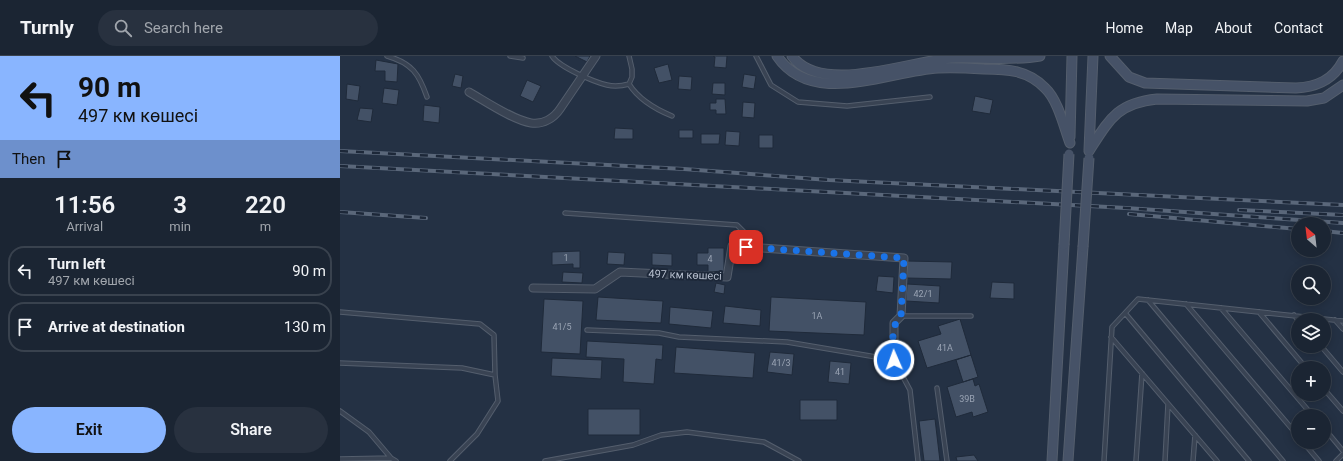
<!DOCTYPE html>
<html lang="en">
<head>
<meta charset="utf-8">
<style>
  :root { --surface:#1b2533; --page:#28313f; --text:#f1f3f6; --muted:#a0a5ac; --line:#39424e; --accent:#89b5ff }
  body { margin:0; font-family:Roboto,sans-serif; background:var(--page); color:var(--text); height:100vh; display:flex; flex-direction:column; font-size:15px; white-space:nowrap }
  * { box-sizing:border-box; margin:0 }
  p { font-size:13px; color:var(--muted) }
  .icon { flex:none; width:22px; height:22px; fill:none; stroke:currentColor; stroke-width:2; stroke-linecap:round; stroke-linejoin:round }
  .map { position:relative; flex:1; overflow:hidden }
  .side { display:flex; flex-direction:column; background:var(--surface); width:340px }
  .side>* { flex:none }
  .top-card { background:#89b5ff; color:#111; overflow:hidden }
  .needle { width:26px; rotate:332deg }
  .buttons { position:absolute; left:951px; top:161px; display:grid; gap:8px }
  .buttons a { display:grid; place-items:center; width:40px; height:40px; border-radius:50%; background:var(--surface); box-shadow:0 2px 10px #0003,0 0 0 1px var(--line); font-size:20px }
  .pin { position:absolute; display:grid; place-items:center; width:34px; height:34px; color:#fff; margin:-17px; border-radius:8px; box-shadow:0 2px 6px #0006 }
  .me { position:absolute; width:44px; margin:-22px; rotate:358deg; stroke-linejoin:round; filter:drop-shadow(0 0 3px #0008) }
  .turn { display:flex; align-items:center; gap:14px; height:84px; padding:0 12px; font-size:18px }
  .turn .icon { width:52px; height:52px; stroke-width:2.5 }
  .turn b { display:block; font-size:28px; line-height:34px }
  .then { display:flex; align-items:center; height:38px; padding:0 12px; background:#0003; gap:8px; font-size:15px }
  .eta { display:flex; justify-content:space-evenly; align-items:center; height:68px; text-align:center }
  .eta b { font-size:24px; font-weight:600; line-height:28px }
  .primary-button { display:flex; gap:8px; margin-top:auto; padding:8px 12px }
  .primary-button a { flex:1; height:46px; border-radius:24px; background:var(--accent); color:#111; font-size:16px; font-weight:600; line-height:46px; text-align:center }
  .primary-button a+a { background:var(--page); color:var(--text) }
  ul { padding:0; list-style:none }
  li { display:flex; align-items:center; gap:12px; height:50px; margin:0 8px 6px; padding:0 4px; border:2px solid var(--line); border-radius:16px }
  li div { flex:1 }
  li b { display:block; font-size:15px }
  li em { font-style:normal }
  header { display:flex; align-items:center; gap:24px; box-sizing:border-box; height:56px; padding:0 20px; background:var(--surface); border-bottom:1px solid var(--line) }
  header strong { font-size:19px }
  nav { display:flex; gap:22px; margin-inline-start:auto; font-size:14px }
  .search { width:280px; height:36px; background:var(--page); display:flex; align-items:center; gap:10px; box-sizing:border-box; padding:0 14px; border-radius:22px; color:var(--muted); font-size:15px }
  main { display:flex; flex:1; min-height:0 }
  .map>svg:first-child { display:block }
  .building { fill:#435166; stroke:#1f2a3a }
  .lines { fill:none; stroke-linecap:round; stroke-linejoin:round }
  .lane-casing { stroke:#545e6d; stroke-width:5.5 }
  .street-casing { stroke:#545e6d; stroke-width:9 }
  .secondary-casing { stroke:#545e6d; stroke-width:11 }
  .lane { stroke:#394353; stroke-width:3.5 }
  .street { stroke:#394353; stroke-width:7 }
  .secondary { stroke:#465267; stroke-width:9 }
  .rail-casing { stroke:#5a677a; stroke-width:4 }
  .rail { stroke:#1d2839; stroke-width:2.5; stroke-dasharray:8; stroke-linecap:butt }
  .secondary-bridge-casing { stroke:#545e6d; stroke-width:11; stroke-linecap:butt }
  .secondary-bridge { stroke:#465267; stroke-width:9 }
  .route { stroke:#1a73e8; stroke-width:7; stroke-dasharray:0 12.6 }
  .labels { text-anchor:middle; dominant-baseline:central; stroke-width:4; stroke-linejoin:round; paint-order:stroke }
  .number-label { font-size:9px; fill:#99a3b3 }
  .street-label { font-size:11px; fill:#b6becd; stroke:#1d2839 }
</style>
</head>
<body>
<header>
<strong>Turnly</strong>
<div class="search"><svg class="icon" aria-label="search" viewBox="0 0 24 24"><circle cx="10" cy="10" r="6"/><path d="M15 15l6 6"/></svg>Search here</div>
<nav><a>Home</a><a>Map</a><a>About</a><a>Contact</a></nav>
</header>
<main>
<section class="side">
<div class="top-card">
<div class="turn"><svg class="icon" aria-label="left" viewBox="0 0 24 24"><path d="M17 20v-9H6M10 6l-5 5 5 5"/></svg><div><b>90 m</b>497 км көшесі</div></div>
<div class="then">Then<svg class="icon" aria-label="arrive" viewBox="0 0 24 24"><path d="M6 21V4h12l-3 4 3 4H6"/></svg></div>
</div>
<div class="eta">
<div><b>11:56</b><p>Arrival</p></div>
<div><b>3</b><p>min</p></div>
<div><b>220</b><p>m</p></div>
</div>
<ul>
<li><svg class="icon" aria-label="left" viewBox="0 0 24 24"><path d="M17 20v-9H6M10 6l-5 5 5 5"/></svg><div><b>Turn left</b><p>497 км көшесі</p></div><em>90 m</em></li>
<li><svg class="icon" aria-label="arrive" viewBox="0 0 24 24"><path d="M6 21V4h12l-3 4 3 4H6"/></svg><div><b>Arrive at destination</b></div><em>130 m</em></li>
</ul>
<div class="primary-button"><a>Exit</a><a>Share</a></div>
</section>
<div class="map">
<svg width="1003" height="405" viewBox="0 0 1003 405">
  <rect width="100%" height="100%" fill="#243144"/>
  <path class="building" d="M235,0H250L247,6Z
    M373,0H387L386,12L374,11L375,1Z
    M36,4L58,8L57,26L45,25V15H35Z
    M328,8L332,24L319,27L314,12Z
    M115,18L123,20L121,32L112,30Z
    M404,18L416,20L414,33L402,31Z
    M339,20L352,21L351,34L338,33Z
    M187,24L201,30L193,46L180,40Z
    M373,27H385V39L372,38Z
    M7,28L20,30L18,45L6,43Z
    M44,32L59,34L57,49L42,47Z
    M635,40L653,44L650,58L632,55Z
    M376,43H385L386,58H376V54H370V47H376Z
    M403,46L415,47L414,62L402,61Z
    M84,49L100,51L99,67L83,65Z
    M20,52L33,53L31,66L17,64Z
    M275,72L293,73V83H274Z
    M339,74H353V82H339Z
    M386,75L400,76L399,90L385,89Z
    M361,78H380L379,88H361Z
    M419,79H433V92H419Z
    M368,192H384V215L368,216V209H357V197H368Z
    M240,195V212H233V208L212,209V196Z
    M268,196L285,197L284,209L267,208Z
    M312,197L332,198V210L312,209Z
    M401,197H412L413,207H401Z
    M567,205L612,206L611,223L567,222Z
    M223,216L243,217L242,227L222,226Z
    M538,220L554,221L553,237L536,235Z
    M652,226L674,227V243L650,242Z
    M376,227L385,229L384,238L374,236Z
    M567,228L600,230L599,247L566,245Z
    M258,241L323,245L321,267L256,264Z
    M431,241L526,246L524,279L429,275Z
    M204,243L243,245L240,298L201,296Z
    M385,250L421,254L420,270L383,267Z
    M330,251L373,255L371,272L329,268Z
    M620,263L631,299L587,312L578,285L601,278L598,270Z
    M247,285L323,289L322,304L316,303L314,328L283,326L284,303L246,301Z
    M336,291L415,297L413,322L334,317Z
    M430,296L454,298L452,319L427,316Z
    M631,299L638,321L623,326L616,304Z
    M212,302L262,304L261,323L211,320Z
    M490,305L511,307L509,328L488,326Z
    M633,323L635,330L639,328L648,356L633,361L632,356L616,361L607,331Z
    M460,344H497V364H460Z
    M248,353H300V379H248Z
    M595,363L600,405H584L579,365Z
    M634,399L638,405H617L616,401Z"/>
  <g class="lines">
    <defs>
      <path id="lane" d="M47,0C72,7 79,18 87,41
        M170,0L183,2
        M212,0C219,11 254,26 267,29C275,31 282,30 289,28L292,21V13L289,0
        M416,0L431,29L458,46L507,50L590,41
        M289,28C299,44 315,53 332,60
        M225,157L397,169L420,192
        M808,244L943,405
        M846,248L958,380
        M881,252L973,360
        M0,256L140,268L154,279L155,319
        M919,256L966,312
        M785,257L909,405
        M954,259L958,264
        M561,260H631
        M995,264L1003,273
        M247,274L319,277L339,281L447,286L554,304L570,334L578,405
        M771,281L877,405
        M981,290L1003,316
        M0,307L122,312L155,319L158,345L137,378L110,405
        M597,332L607,405
        M984,333L1003,355
        M0,355L29,376L51,402
        M984,372L1003,395
        M963,386L979,405
        M0,403L51,402L56,405
        M205,405L293,389L321,379L347,376L424,386L459,405
        M764,405L772,271L798,243L1003,265
        M796,405L802,317
        M825,405L828,348
        M853,405L855,379
        M996,405L1003,398"/>
      <path id="street" d="M129,36C145,45 173,64 191,67C203,69 214,62 220,53L256,0
        M193,232L255,233L280,216L387,221L392,190L564,202L561,260L554,267V304"/>
      <path id="secondary" d="M437,0C472,52 548,15 598,12C613,11 629,12 644,13C667,13 688,14 705,32C718,44 724,71 730,87
        M452,0C481,40 570,5 612,2C641,1 671,5 700,0
        M770,0L789,21L805,27L956,32C977,31 993,24 1003,5
        M730,81L732,0
        M749,94L753,0
        M749,95C769,64 777,47 817,43L967,45L984,42L1003,29
        M712,405L724,189
        M728,405L743,191"/>
    </defs>
    <use href="#lane" class="lane-casing"/>
    <use href="#street" class="street-casing"/>
    <use href="#secondary" class="secondary-casing"/>
    <use href="#lane" class="lane"/>
    <use href="#street" class="street"/>
    <use href="#secondary" class="secondary"/>
    <defs>
      <path id="rail" d="M0,95L344,113L489,124L1003,149
        M0,110L786,152L1003,167
        M899,154L1003,159
        M0,156L86,162
        M789,158L958,173
        M984,175L1003,177"/>
    </defs>
    <use href="#rail" class="rail-casing"/>
    <use href="#rail" class="rail"/>
    <defs>
      <path id="secondary-bridge" d="M724,189L729,98
        M743,191L749,102"/>
    </defs>
    <use href="#secondary-bridge" class="secondary-bridge-casing"/>
    <use href="#secondary-bridge" class="secondary-bridge"/>
  </g>
  <g class="lines">
    <path class="route" d="M406,191L564,202L561,260C549,272 554,287 554,304"/>
  </g>
  <g class="labels">
    <g class="number-label">
      <text x="226" y="202">1</text>
      <text x="370" y="203">4</text>
      <text x="583" y="238">42/1</text>
      <text x="477" y="260">1А</text>
      <text x="222" y="271">41/5</text>
      <text x="605" y="292">41А</text>
      <text x="441" y="307">41/3</text>
      <text x="500" y="316">41</text>
      <text x="627" y="343">39В</text>
    </g>
    <g class="street-label">
      <text transform="translate(345 219) rotate(2)">497 км көшесі</text>
    </g>
  </g>
</svg>
<div class="buttons">
<a><svg class="needle" viewBox="-14 -14 28 28"><path d="M0-13l5 13h-10z" fill="#e53935"/><path d="M0 13l5-13h-10z" fill="#a0a5ac"/></svg></a>
<a><svg class="icon" aria-label="search" viewBox="0 0 24 24"><circle cx="10" cy="10" r="6"/><path d="M15 15l6 6"/></svg></a>
<a><svg class="icon" aria-label="layers" viewBox="0 0 24 24"><path d="M12 4l9 5-9 5-9-5zM3 14l9 5 9-5"/></svg></a>
<a>+</a>
<a>−</a>
</div>
<div class="pin" style="left:406px;top:191px;background:#d93025"><svg class="icon" aria-label="arrive" viewBox="0 0 24 24"><path d="M6 21V4h12l-3 4 3 4H6"/></svg></div>
<svg class="me" style="left:554px;top:304px" viewBox="-20 -20 40 40"><circle r="17" fill="#1a73e8" stroke="#fff" stroke-width="3"/><path d="M0-11L8 9 0 5-8 9z" fill="#fff"/></svg>
</div>
</main>
</body>
</html>
